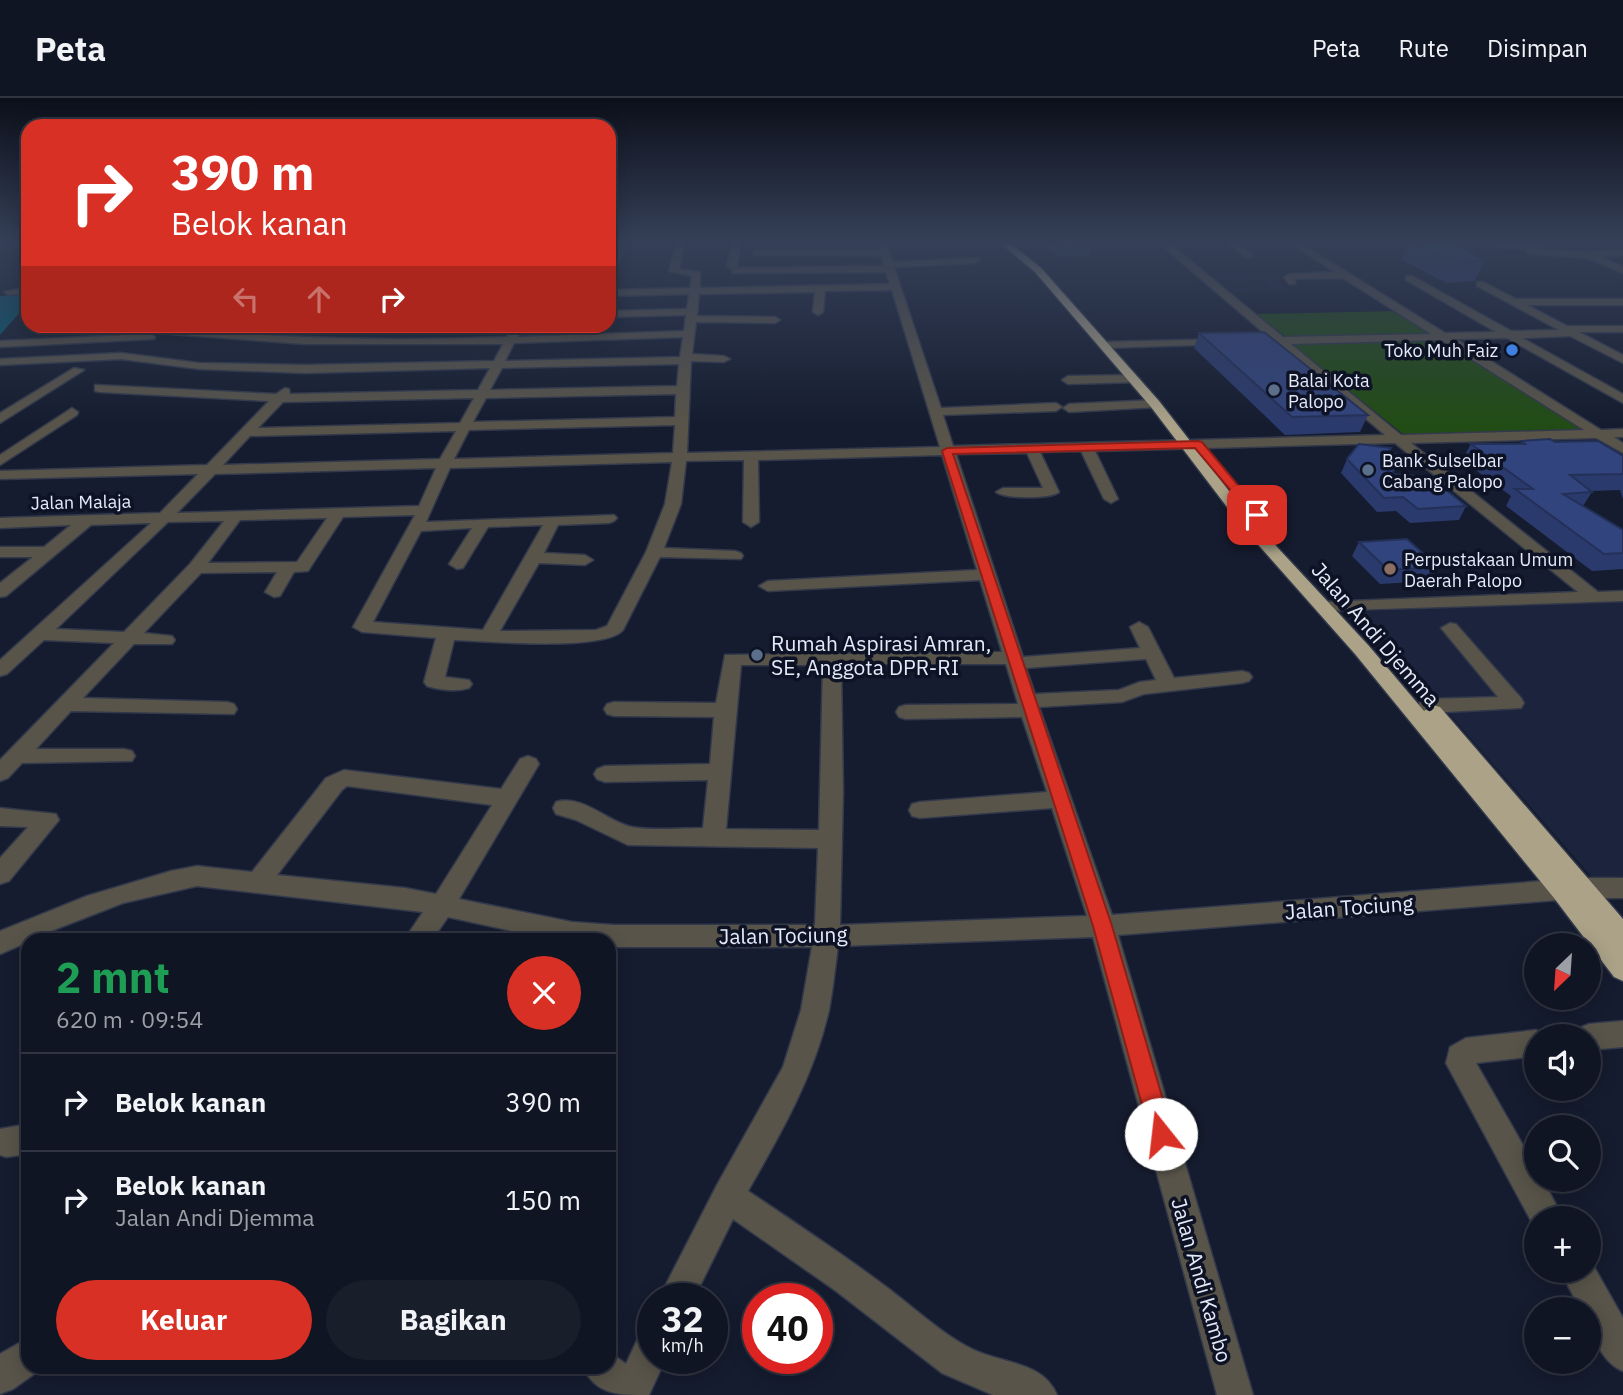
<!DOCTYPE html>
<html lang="id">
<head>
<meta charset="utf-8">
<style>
  :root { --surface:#101523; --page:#191e2b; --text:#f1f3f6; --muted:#9c9fa6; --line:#303441; --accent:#d93025 }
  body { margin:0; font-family:"IBM Plex Sans",sans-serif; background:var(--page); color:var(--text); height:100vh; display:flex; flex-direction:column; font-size:26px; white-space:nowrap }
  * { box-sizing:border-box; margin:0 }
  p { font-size:23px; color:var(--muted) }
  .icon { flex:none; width:38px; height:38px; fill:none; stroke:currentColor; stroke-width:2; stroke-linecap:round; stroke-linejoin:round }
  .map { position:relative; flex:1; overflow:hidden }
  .sheet { position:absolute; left:21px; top:835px; width:595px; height:441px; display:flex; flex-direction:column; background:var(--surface); border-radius:21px; box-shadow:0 4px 18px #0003,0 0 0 2px var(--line) }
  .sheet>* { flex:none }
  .banner { position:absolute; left:21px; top:21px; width:595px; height:214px; border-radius:21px; box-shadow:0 4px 18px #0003,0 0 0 2px var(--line); background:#d93025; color:#fff; overflow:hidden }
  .needle { width:46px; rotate:205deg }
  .fabs { position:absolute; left:1524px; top:835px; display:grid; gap:14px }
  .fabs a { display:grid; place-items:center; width:77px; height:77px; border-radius:50%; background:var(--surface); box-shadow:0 4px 18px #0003,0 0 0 2px var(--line); font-size:35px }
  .speed { position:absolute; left:637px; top:1185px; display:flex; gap:14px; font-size:35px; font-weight:700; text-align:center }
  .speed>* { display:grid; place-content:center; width:91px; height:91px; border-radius:50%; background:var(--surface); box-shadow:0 4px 18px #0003,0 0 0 2px var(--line); line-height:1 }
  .speed small { font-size:18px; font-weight:400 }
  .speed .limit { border:10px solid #d22; background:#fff; color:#111 }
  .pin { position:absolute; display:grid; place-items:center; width:60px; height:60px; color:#fff; margin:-30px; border-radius:14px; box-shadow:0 4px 10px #0006 }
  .me { position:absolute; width:77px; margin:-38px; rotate:344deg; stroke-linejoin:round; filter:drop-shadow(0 0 5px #0008) }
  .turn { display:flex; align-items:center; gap:24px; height:147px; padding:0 35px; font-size:32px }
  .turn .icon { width:91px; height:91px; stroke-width:2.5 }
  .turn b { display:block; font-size:49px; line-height:60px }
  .lanes { display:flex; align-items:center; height:66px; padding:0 35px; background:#0003; justify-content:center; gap:35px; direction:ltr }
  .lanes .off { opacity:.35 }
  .round { display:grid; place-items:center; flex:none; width:74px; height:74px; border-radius:37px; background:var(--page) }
  .summary { display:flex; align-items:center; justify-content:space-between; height:119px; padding:0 35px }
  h1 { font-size:42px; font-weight:700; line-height:52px; color:#1e9e55 }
  .cta { display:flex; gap:14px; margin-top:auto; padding:14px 35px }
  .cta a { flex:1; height:80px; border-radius:42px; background:var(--accent); color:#fff; font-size:28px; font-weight:700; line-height:80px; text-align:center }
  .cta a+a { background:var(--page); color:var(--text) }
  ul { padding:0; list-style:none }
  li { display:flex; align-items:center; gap:21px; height:98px; padding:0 35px; border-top:2px solid var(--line) }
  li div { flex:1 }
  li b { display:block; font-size:26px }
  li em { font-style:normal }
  header { display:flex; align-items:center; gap:42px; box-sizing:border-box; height:98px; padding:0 35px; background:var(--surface); border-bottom:2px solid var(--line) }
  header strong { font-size:33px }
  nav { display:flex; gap:38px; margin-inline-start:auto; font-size:24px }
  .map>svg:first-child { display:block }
  .built { fill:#1c243d }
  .green { fill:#224c15 }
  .water { fill:#045a70 }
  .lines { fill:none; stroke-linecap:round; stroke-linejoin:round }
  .minor-casing { stroke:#32394b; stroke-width:3 }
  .highway-casing { stroke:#32394b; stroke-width:3 }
  .minor { fill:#58544a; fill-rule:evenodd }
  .highway { fill:#aba288; fill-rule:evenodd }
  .wall { fill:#2b3a6c }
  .shaded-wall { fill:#233058 }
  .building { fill:#32447d; stroke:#233058; stroke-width:2 }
  .route { fill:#d93025; stroke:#8d1f18; stroke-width:2 }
  .shop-dot { fill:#3f7fe0; stroke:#0d1325; stroke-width:2.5 }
  .service-dot { fill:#5c6f8a; stroke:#0d1325; stroke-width:2.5 }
  .education-dot { fill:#8d6e63; stroke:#0d1325; stroke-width:2.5 }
  .labels { text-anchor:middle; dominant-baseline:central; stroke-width:7; stroke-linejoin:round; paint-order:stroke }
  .far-poi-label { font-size:18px; fill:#e5eaf8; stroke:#0d1325; text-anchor:start }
  .far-street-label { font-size:18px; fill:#e5eaf8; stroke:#0d1325 }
  .street-label { font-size:21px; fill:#e5eaf8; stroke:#0d1325 }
  .poi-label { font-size:21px; fill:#e5eaf8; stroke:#0d1325; text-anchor:start }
</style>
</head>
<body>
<header>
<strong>Peta</strong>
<nav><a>Peta</a><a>Rute</a><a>Disimpan</a></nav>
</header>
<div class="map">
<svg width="1623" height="1297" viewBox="0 0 1623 1297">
  <rect width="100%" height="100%" fill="#151c2f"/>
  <path class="built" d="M1214,177L1273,179L1288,192L1234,194L1230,190L1270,189L1263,182H1219Z
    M1623,500V778L1593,780L1360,514Z"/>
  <path class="green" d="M1398,213L1436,237L1286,239L1256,216Z
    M1442,241L1586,332L1403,336L1290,245Z"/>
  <path class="water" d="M28,196V205L0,237V198Z"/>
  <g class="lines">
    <defs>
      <path id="minor" d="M619,145H627L614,175L609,178V165Z
        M677,145H685L679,171L700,174V190L890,186L886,174L732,175V171L735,170L884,168L882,158L754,157V153L757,152H880L878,145H886L893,164L978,160L980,162L975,165L894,169L941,310L1056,305L1062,309L1056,313L943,317L953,348L1385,337L1278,246L1271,245V241L1159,145H1169L1283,239L1431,236L1343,180L1295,181V186H1289L1284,179L1289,176L1335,174L1290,145H1300L1445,235L1496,234L1406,182V178H1412L1511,233L1559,232L1477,188V184H1483L1516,201H1623V207H1527L1567,228H1623V234H1579L1623,257V265L1570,238L1522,240L1623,296V305L1507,240L1456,241L1601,332L1623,331V339H1614L1623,345V355L1596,340L1411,345L1598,494L1623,493V503L1318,513L1315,509L1324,504L1578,494L1395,345L1095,353L1118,401L1111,405L1104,401L1081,353L1040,354L1059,394C1051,401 1004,401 996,394L1003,390H1043L1027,355L956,356L1023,559L1140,550L1130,529L1139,524L1148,529L1174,580L1242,573L1249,575L1252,579L1249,583L1242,585L1144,596L1122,604L1039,609L1112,817L1582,780H1623V800H1582L1118,837L1253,1297H1217L1093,839L838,848C835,870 833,891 829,912C814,978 781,1035 748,1093C794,1124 841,1155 885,1188C912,1208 943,1237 972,1251C1002,1266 1043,1263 1057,1297H993L942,1275L836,1193L733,1121L694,1200H659L717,1087L783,969L801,912L812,849H609V842H553L448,819L432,842H404L423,814L197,788L123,805L28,842V844L0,856V833L87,798L171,773L197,768L252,774L326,680L344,672L501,691L520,661L528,658L536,661L539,666L459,801L572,824L614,827H815L818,750L628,747L576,722L556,716L553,710L556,704C583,696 607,724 632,729C654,733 681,730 703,730L708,682L605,684L597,681L594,676L597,671L605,668L710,666L714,619L614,618L607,616L604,611L607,606L614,604L716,605L725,557L1002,554L980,482L768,493L759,488L768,483L977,472L942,357L758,362L759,424L751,429L743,424L744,362L686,363L681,406L664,450L735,453L741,455L743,458L741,461L660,459L623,532C604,554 485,543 454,542L445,579L469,582L472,586L469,590C456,594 440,592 427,588L424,584L436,540L362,534L353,529L415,417L343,419L308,473L294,474L280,498L274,499L265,494L277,474L201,475L144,535L172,538L175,542L172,546H134L83,600L227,604L234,606L237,611L234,616L71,613L36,651H124L132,653L135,658L132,663L22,665L8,680L0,683V662L114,545L44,542L7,576L0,578V562L151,425L91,427L6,498L0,499V485L33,459H0V449H44L71,427L0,430V420L160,415L198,376L0,381V373L207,367L269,303L99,294L95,293V287L276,296L285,290L289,291L290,296L478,292L490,270L305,275L199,271L121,261L0,267V261L121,255L199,265L305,267L494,263L503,246H304L171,236L170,234L175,231C286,241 396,243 507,239L513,228H523L518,239L684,233L686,217L609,219V213L687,211L689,196L609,198V192L690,190L692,178L669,173ZM892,192L940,349L687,355L691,263L724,264L730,261L724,258L692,256L696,224L775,225L780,222L775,219L697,218L699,196L815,194L813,214L818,217L823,214L825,193ZM683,239L680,259L505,263L514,245ZM1441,242L1584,332L1401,337L1291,246ZM679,266L677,288L490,292L502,270ZM676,296L675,319L473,324L486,300ZM474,300L460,325L258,330L283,304ZM675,327L673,355L454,361L469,332ZM456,333L440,361L223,367L250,338ZM672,364L665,406L646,454L607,528L596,532L500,533L539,465L585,467L593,462L585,457L544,455L558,427L609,425L614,423L617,420L614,417L426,424L450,370ZM436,370L419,408L177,415L215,376ZM327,420L297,464L208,465L240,422ZM224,423L190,466L124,534L56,531L168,424ZM543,427L483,532L373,524L421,433L472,430L449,466L457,471L463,470L488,429ZM1146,561L1156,582L1140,584L1119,592L1035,596L1026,570ZM841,566H1006L1018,606L906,607L899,609L896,614L899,619L906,621L1022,619L1047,694L920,704L912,706L909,712L912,718L920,720L1052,710L1087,818L840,827L843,694ZM741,567H823L819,732L726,731ZM347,688L492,707L436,796L405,790L277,777L342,692Z
        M733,145H741L737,168L732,171L727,168Z
        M1227,145H1237L1254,158L1247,160Z
        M1499,145H1543L1546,150L1533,151L1590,154L1623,151V157L1601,159L1623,169V175L1588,160L1529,156L1525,153L1528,151L1496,150Z
        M28,189V195L9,197L4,194Z
        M29,228H75L70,231L33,232L29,231Z
        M150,236L155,239L154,241L0,249V243Z
        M1225,241L1231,244L1229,246L1104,250L1098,247L1104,244Z
        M74,270L84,272L0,325V315Z
        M1134,277L1140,281L1138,284L1068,286L1062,282L1068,278Z
        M1155,302L1161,306L1159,309L1069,314L1063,310L1069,306Z
        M72,310L78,314L77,317L0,367V357Z
        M1450,525L1456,526L1521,600L1524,605L1521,610L1428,615L1421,613L1418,608L1421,603L1428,601L1498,599L1441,530Z
        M0,710L56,716L59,722L9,783L0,786V760L28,729L0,728Z
        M1623,923V949L1589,952V938H1575L1579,930L1589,926Z
        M1536,932L1547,938H1536V958L1476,965L1536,1070V1082H1543L1563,1120H1536V1132L1446,965L1450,949L1466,940Z
        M28,1026V1056L6,1059L0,1057V1031Z
        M1589,1160L1623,1220V1273C1601,1264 1589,1234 1589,1211H1580L1560,1172H1589Z
        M653,1231V1260H666L649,1297C619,1297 596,1297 583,1269H609V1254L626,1266L640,1236Z
        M28,1240V1269H42L41,1271L13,1291L0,1296V1256Z"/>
      <path id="highway" d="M1000,145H1010L1041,170L1159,303L1250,420L1369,548L1424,613L1433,607L1440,609L1623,821V883L1614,879L1554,800L1355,556L1240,426L1151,309L1035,174Z"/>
    </defs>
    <use href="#minor" class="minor-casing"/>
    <use href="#highway" class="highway-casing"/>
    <use href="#minor" class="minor"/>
    <use href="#highway" class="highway"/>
  </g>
  <path class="wall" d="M1034,145H1087L1090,157L1060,159Z
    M1408,145H1451L1484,163L1475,183L1446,185L1401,161Z
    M1199,235L1368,317L1360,334L1285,337L1194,250Z
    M1522,343L1555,344L1623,358V401L1620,392L1591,393L1592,394L1583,408L1623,432V471L1592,473L1506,408L1511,398L1462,362L1471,346H1520Z
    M1391,350L1389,355L1392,376L1466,408L1459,422L1410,425L1396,413L1377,414L1341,375L1347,361Z
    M1359,444L1438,469L1430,483L1380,486L1352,458Z"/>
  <path class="shaded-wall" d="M1092,148L1090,157L1060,159L1061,150Z"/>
  <path class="building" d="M1052,145H1087L1092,148L1061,150Z
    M1416,145H1451L1484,163L1456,164Z
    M1264,234L1368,317L1292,319L1199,235Z
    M1550,341L1555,344L1598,343L1623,358V376L1570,377L1592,394L1563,396L1623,432V455L1604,456L1515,391H1533L1471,346H1525L1522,343Z
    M1359,346L1391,350L1388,355L1401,357L1392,376L1430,379L1466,408L1418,411L1403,399L1384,400L1347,361Z
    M1407,441L1438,469L1388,472L1359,444Z"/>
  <linearGradient id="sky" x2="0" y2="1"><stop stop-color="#0c0f1a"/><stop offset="0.44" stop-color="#354058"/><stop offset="1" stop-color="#354058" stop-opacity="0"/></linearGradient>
  <rect width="1623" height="327" fill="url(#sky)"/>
  <path class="route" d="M1198,343L1202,344L1261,415V419H1253L1195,350L953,356L1112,828L1173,1036L1170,1044L1161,1048L1153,1044L1150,1036L1093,828L942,353L947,350Z"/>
  <circle class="shop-dot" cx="1512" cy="252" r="7"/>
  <g class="service-dot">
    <circle cx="1274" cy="292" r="7"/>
    <circle cx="1368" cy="372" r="7"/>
    <circle cx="757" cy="557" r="7"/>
  </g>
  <circle class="education-dot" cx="1390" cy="471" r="7"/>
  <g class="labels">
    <g class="far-poi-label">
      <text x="1498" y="252" text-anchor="end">Toko Muh Faiz</text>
      <text x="1288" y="282">Balai Kota<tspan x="1288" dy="21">Palopo</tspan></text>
      <text x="1382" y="362">Bank Sulselbar<tspan x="1382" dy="21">Cabang Palopo</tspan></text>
      <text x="1404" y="461">Perpustakaan Umum<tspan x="1404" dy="21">Daerah Palopo</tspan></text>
    </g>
    <g class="far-street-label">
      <text transform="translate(81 404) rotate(-1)">Jalan Malaja</text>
    </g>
    <g class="street-label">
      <text transform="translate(1376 536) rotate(49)">Jalan Andi Djemma</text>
      <text transform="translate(1349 809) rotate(-4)">Jalan Tociung</text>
      <text transform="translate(783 837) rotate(-1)">Jalan Tociung</text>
      <text transform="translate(1202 1182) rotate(74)">Jalan Andi Kambo</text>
    </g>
    <g class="poi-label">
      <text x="771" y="545">Rumah Aspirasi Amran,<tspan x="771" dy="24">SE, Anggota DPR-RI</tspan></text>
    </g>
  </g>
</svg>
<div class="fabs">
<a><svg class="needle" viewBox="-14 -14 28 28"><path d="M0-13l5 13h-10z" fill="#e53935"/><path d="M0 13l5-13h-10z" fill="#9c9fa6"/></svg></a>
<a><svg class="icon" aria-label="sound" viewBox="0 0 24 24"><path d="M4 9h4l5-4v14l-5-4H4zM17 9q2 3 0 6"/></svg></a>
<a><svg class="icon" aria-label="search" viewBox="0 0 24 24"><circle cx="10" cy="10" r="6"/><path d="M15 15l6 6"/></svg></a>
<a>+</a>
<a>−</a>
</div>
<div class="speed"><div>32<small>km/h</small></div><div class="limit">40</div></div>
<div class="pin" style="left:1257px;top:417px;background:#d93025"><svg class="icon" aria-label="arrive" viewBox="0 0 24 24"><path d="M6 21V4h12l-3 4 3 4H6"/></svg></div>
<svg class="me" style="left:1161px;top:1036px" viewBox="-20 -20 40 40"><circle r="19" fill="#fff"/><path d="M0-13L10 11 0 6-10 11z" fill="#d93025"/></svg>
<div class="banner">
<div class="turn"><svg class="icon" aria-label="right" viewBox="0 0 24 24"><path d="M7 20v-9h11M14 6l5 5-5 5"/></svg><div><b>390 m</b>Belok kanan</div></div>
<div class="lanes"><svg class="icon off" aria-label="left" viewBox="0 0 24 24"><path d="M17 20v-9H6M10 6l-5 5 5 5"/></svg><svg class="icon off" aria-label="ahead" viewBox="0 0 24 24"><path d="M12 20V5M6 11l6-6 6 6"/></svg><svg class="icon" aria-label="right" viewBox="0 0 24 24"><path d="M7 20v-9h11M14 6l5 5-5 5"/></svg></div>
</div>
<section class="sheet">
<div class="summary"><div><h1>2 mnt</h1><p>620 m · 09:54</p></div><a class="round" style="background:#d93025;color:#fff"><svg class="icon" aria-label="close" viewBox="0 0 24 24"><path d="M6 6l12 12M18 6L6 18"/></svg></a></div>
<ul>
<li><svg class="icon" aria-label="right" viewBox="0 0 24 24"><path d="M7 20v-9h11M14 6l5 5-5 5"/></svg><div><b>Belok kanan</b></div><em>390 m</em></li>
<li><svg class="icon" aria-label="right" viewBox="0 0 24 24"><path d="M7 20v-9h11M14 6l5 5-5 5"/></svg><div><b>Belok kanan</b><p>Jalan Andi Djemma</p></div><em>150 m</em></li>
</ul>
<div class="cta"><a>Keluar</a><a>Bagikan</a></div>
</section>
</div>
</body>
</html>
